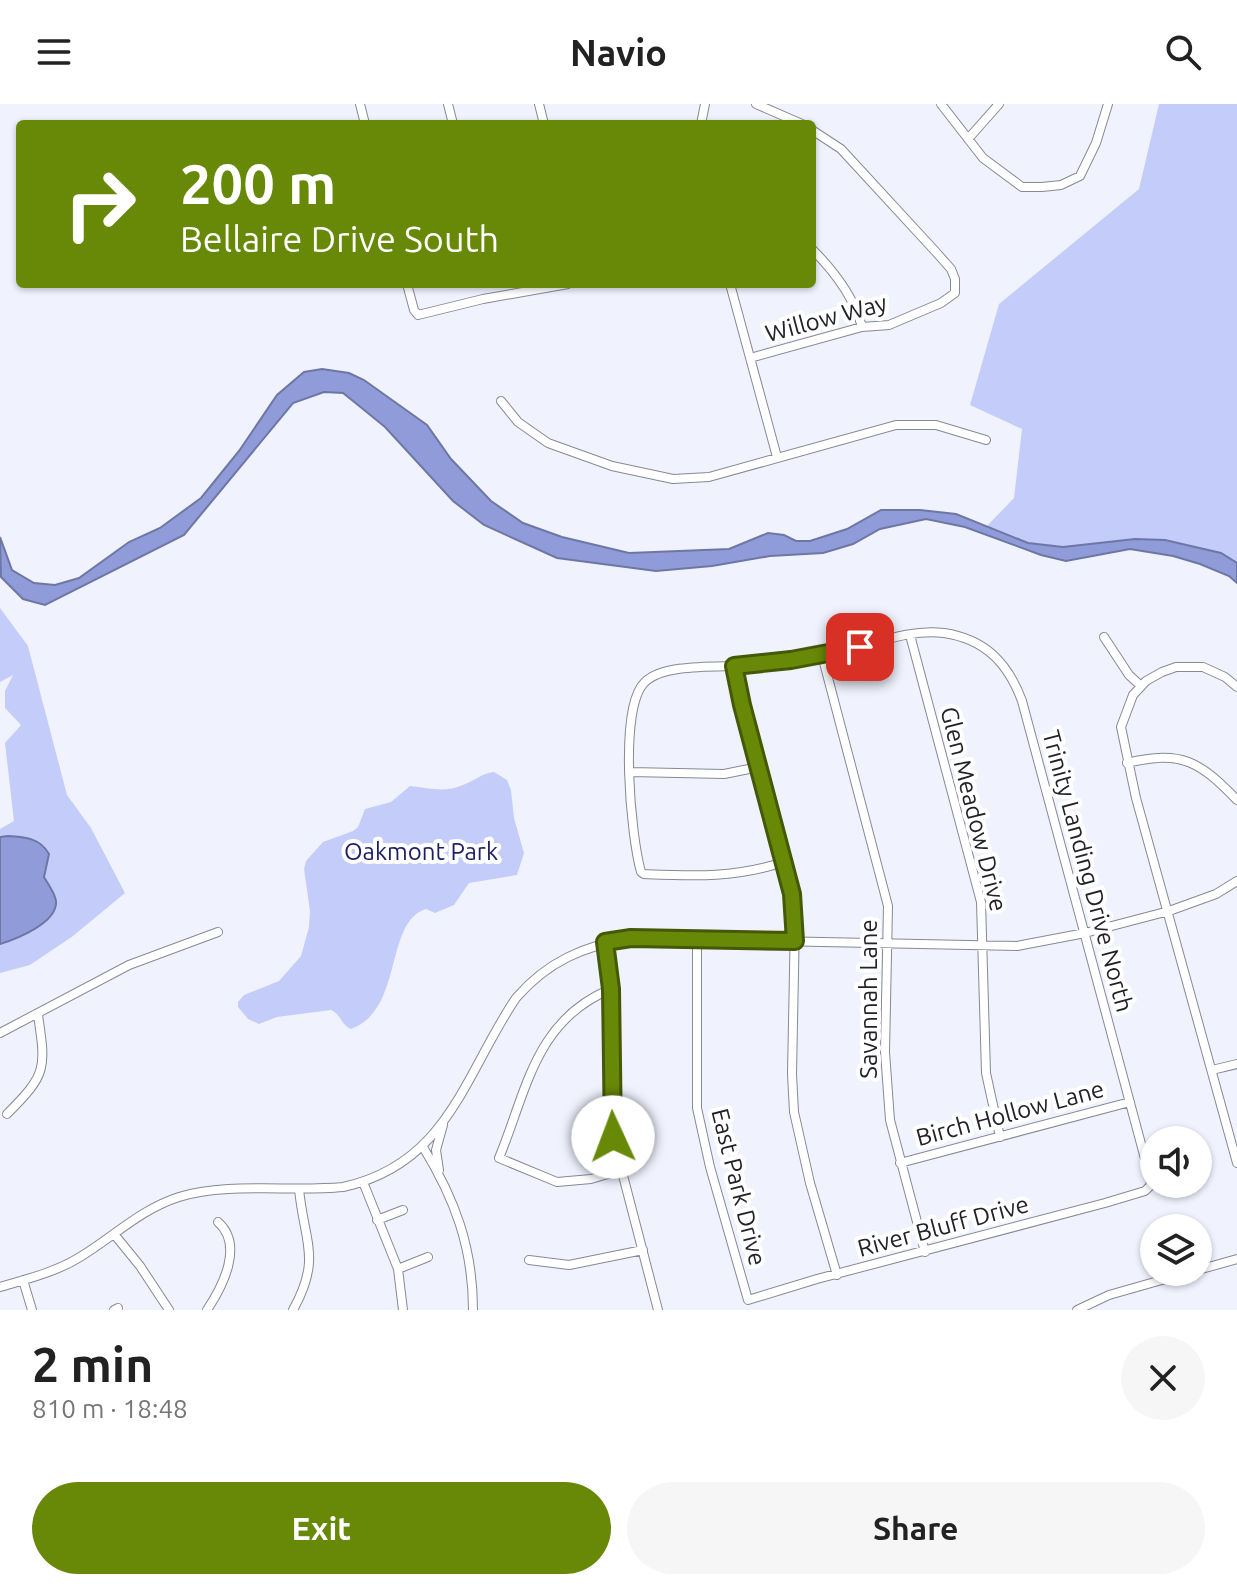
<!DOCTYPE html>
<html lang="en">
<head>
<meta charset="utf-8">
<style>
  :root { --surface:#fff; --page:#f6f6f6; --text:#222; --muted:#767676; --accent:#688807 }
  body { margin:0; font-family:Ubuntu,sans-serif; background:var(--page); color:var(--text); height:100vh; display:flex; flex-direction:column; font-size:30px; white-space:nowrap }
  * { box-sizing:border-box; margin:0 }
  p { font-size:26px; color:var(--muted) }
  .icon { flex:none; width:44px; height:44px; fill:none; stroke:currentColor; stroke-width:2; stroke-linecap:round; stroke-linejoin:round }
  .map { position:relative; height:1206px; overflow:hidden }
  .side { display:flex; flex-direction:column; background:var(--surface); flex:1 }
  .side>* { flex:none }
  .guide { position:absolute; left:16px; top:16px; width:800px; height:168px; border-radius:8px; box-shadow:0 2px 6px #0004; background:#688807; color:#fff; overflow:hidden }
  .buttons { position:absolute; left:1140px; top:1022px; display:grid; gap:16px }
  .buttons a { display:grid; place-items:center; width:72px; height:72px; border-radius:50%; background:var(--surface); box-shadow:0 2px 6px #0004; font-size:40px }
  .pin { position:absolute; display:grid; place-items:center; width:68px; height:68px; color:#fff; margin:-34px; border-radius:16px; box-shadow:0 4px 12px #0006 }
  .me { position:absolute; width:88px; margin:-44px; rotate:358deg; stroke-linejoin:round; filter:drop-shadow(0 0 6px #0008) }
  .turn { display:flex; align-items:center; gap:28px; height:168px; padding:0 32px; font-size:36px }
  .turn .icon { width:104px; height:104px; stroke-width:2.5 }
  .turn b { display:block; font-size:56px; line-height:68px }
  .round { display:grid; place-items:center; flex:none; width:84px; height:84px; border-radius:42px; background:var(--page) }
  .headline { display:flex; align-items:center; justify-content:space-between; height:136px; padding:0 32px }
  h1 { font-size:48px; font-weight:700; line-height:60px }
  .primary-button { display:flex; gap:16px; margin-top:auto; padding:16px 32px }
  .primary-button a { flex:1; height:92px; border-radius:48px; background:var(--accent); color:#fff; font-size:32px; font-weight:700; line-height:92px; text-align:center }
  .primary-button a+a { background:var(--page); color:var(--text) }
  header { display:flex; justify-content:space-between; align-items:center; height:104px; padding:0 32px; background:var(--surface); font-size:36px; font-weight:700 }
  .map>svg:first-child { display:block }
  .green { fill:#c4cdf9 }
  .water { fill:#8f9cd9; stroke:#6e77a4; stroke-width:2 }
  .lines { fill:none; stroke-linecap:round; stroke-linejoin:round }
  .minor-casing { stroke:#868996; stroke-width:10 }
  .minor { stroke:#fff; stroke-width:8 }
  .route-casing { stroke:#445805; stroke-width:20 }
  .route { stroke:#688807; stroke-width:14 }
  .labels { text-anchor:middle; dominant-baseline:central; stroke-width:8; stroke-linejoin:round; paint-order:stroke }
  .street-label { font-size:24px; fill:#212227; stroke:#fff }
  .park-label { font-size:24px; fill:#1d1e65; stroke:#fff }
</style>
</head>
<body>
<header><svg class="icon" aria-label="menu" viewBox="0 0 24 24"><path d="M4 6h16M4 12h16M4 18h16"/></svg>Navio<svg class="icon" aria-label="search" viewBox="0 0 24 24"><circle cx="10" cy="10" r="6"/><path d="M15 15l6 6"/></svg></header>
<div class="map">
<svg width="1237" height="1206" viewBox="0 0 1237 1206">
  <rect width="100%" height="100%" fill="#f0f3fe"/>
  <path class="green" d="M1159,0H1237V459L1221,449L1135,435L1063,443L1028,439L987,422L1014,394L1022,325L970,301L999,200L1139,85Z
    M0,504L28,542L67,691L91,724L125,789L73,832L30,861L0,869V725L14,717L5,639L21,621L5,604V587L13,571L0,578Z
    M494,668L507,676L511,686L514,714L524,749L517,771L469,779L454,801L435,809L426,805C384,818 404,906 351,925C341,921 341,910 331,906L277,913L259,920L248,915L238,903V898L244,891L279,877L301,852L309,823L310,807L304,765L306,757L323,738L353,727L358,723L365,705L391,698L410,682C430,684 444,689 463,681C474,677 482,669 494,668Z"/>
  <path class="water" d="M322,265L349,269L364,276L427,321L451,355L491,397L523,419L562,433L629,449L729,445L768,429L784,431L796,437H810L847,425L881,406H920L956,410L1028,439L1063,443L1135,435L1165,436L1221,449L1237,459V479L1229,472L1200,460L1173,452L1130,445L1066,457L1041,451L965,423L926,415L880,425L853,440L823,449L770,452L712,462L656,467L557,454L484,421L453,397L385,323L358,301L343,289L324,288L293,299L184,431L45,501L23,495L1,473L0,433L12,466L34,479L55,481L79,474L129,438L160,424L201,394L239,347L277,291L304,268Z
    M8,732C25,733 40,734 49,750L44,773C48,780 55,789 56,797C58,819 16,835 0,840V733Z"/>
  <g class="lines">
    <defs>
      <path id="minor" d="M360,0L365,20
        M448,0L453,20
        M539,0L544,20
        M756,0L802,20
        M941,0L983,54L1022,83H1042L1061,81L1080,72L1096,39L1108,0
        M701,20L705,0
        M968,35L999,0
        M812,145C834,167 854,193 862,223
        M407,180L414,206L418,211L483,195L568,180
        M730,180L777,353
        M750,254L862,223L889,221L941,199L955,189V175L951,165L935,147L841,45L812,26
        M501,297L518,318L548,339L612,362L673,375L709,373L896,321H936L986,336
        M910,531L981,798L986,969L1000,1033
        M1104,533L1129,571L1141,582
        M822,551L888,802L885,948L890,1016L925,1148
        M734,562L742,601L792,790L795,816L792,970L794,1008L810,1079L837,1171
        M1237,583L1225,573L1203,563H1176L1162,568L1146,577L1133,591L1121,623L1136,694L1237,1059
        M1127,659C1182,646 1199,657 1237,696
        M631,668L724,670L759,663
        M697,835V1004L710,1063L748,1196L817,1175L1105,1099L1145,1087L1150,1082L1151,1077L1022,597C1008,559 985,535 944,529C909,524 870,542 836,549C809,555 780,559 752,561C724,564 665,558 645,578C618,603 631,733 641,768L644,770C695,772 734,774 784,758
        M605,838L611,885L613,1033L658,1206
        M611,885C535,916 527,986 499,1054L557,1078L591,1075L621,1066
        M0,929L129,861L218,828
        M1212,966L1237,960
        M7,1010C47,970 46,965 38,911
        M423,1043C455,1095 473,1144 473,1206
        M900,1059L1130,998
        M439,1066L436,1046L443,1021
        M363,1078L398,1165L403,1206
        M377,1116L403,1106
        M114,1130L140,1162L169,1206
        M529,1156L569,1161L643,1146
        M398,1165L428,1153
        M1198,1166L1237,1155
        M23,1176L32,1206
        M0,1183C27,1175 56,1168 80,1153C113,1133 141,1105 179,1093C227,1078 292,1088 343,1083C448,1060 464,971 516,894C548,857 584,842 631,834L1017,842L1085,829L1169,807L1216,790L1237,777
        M114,1206L118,1204
        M207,1206C223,1182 244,1141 218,1118
        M293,1206C322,1154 304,1138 299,1085
        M1077,1206L1109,1191L1190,1168"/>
    </defs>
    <use href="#minor" class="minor-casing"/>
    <use href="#minor" class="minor"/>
  </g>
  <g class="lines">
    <defs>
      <path id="route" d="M613,1033L611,885L605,838L631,834L795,837L792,790L742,601L734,562L791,556L860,543"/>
    </defs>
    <use href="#route" class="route-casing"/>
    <use href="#route" class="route"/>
  </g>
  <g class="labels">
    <g class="street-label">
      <text transform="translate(826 214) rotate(-15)">Willow Way</text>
      <text transform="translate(974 705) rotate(76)">Glen Meadow Drive</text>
      <text transform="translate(1088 767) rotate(75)">Trinity Landing Drive North</text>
      <text transform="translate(868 895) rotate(-90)">Savannah Lane</text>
      <text transform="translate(1010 1009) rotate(-15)">Birch Hollow Lane</text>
      <text transform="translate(739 1083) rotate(76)">East Park Drive</text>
      <text transform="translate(943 1122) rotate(-15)">River Bluff Drive</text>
    </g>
    <g class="park-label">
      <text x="421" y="747">Oakmont Park</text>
    </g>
  </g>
</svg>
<div class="buttons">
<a><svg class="icon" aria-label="sound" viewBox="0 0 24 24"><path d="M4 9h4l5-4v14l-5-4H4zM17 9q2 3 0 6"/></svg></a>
<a><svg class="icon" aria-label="layers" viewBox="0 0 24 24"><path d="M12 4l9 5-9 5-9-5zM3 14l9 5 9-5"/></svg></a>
</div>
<div class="pin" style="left:860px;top:543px;background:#d93025"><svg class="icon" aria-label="arrive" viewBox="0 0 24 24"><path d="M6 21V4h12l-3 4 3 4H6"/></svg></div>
<svg class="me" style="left:613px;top:1033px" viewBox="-20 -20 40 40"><circle r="19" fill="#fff"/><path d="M0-13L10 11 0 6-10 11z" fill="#688807"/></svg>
<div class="guide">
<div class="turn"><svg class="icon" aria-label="right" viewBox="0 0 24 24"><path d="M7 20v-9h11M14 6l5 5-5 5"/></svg><div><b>200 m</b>Bellaire Drive South</div></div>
</div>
</div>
<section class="side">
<div class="headline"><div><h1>2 min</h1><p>810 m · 18:48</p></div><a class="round"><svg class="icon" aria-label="close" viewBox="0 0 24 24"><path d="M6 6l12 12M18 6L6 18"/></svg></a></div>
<div class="primary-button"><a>Exit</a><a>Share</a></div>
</section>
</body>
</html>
